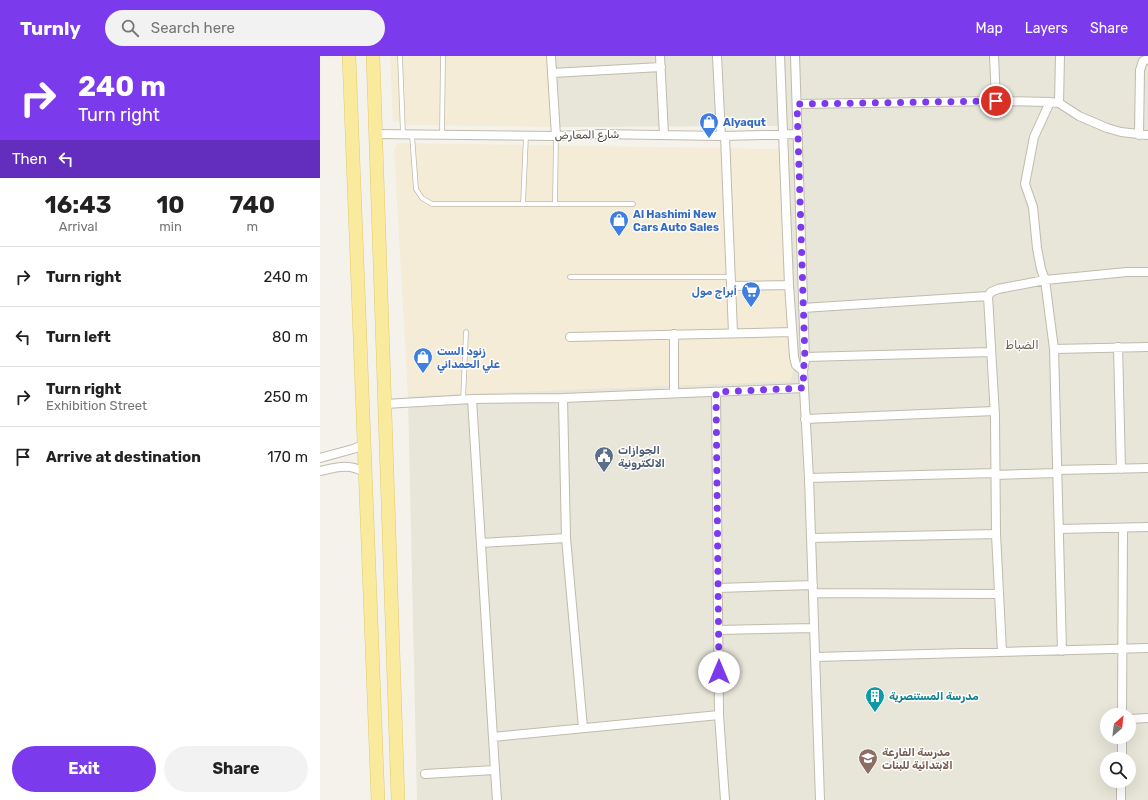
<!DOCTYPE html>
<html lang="en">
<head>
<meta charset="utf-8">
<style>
  :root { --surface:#fff; --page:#f2f2f2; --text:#222; --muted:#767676; --line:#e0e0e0; --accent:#7c3aed }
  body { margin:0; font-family:Rubik,Cairo,sans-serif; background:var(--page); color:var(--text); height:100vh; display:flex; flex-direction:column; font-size:15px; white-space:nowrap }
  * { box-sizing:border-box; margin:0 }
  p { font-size:13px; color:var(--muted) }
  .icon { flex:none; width:22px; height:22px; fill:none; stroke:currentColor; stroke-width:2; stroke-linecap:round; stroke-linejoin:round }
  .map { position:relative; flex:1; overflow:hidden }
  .sheet { display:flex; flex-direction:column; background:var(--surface); width:320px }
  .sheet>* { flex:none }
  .hud { background:#7c3aed; color:#fff; overflow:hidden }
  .needle { width:26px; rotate:28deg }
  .controls { position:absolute; left:780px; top:652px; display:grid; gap:8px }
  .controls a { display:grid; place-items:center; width:36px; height:36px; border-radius:50%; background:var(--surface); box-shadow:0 4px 16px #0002; font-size:20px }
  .pin { position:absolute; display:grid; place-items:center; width:34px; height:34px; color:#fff; margin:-17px; border:2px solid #fff; border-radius:50%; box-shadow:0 1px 4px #0007 }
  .me { position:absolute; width:44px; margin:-22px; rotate:0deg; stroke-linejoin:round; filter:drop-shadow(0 0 3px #0008) }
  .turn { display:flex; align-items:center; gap:14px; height:84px; padding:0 12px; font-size:18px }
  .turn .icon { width:52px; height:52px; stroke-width:2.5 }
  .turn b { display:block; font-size:28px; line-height:34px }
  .then { display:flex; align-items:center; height:38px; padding:0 12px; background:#0003; gap:8px; font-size:15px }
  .eta { display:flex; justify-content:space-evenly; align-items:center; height:68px; text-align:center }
  .eta b { font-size:24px; font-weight:700; line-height:28px }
  .cta { display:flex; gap:8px; margin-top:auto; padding:8px 12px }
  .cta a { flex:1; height:46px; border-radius:24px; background:var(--accent); color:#fff; font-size:16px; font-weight:700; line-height:46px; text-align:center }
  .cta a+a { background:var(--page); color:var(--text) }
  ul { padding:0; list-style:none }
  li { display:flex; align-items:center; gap:12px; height:60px; padding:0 12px; border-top:1px solid var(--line) }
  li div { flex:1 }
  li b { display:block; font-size:15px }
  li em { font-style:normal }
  header { display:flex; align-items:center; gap:24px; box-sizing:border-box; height:56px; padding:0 20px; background:var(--accent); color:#fff }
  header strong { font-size:19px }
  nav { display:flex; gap:22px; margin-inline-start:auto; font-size:14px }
  .search { width:280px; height:36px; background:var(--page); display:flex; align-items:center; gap:10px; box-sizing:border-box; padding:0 14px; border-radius:22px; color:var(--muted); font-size:15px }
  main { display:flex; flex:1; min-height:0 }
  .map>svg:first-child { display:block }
  .residential { fill:#e8e5d9; fill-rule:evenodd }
  .commercial { fill:#f5ecd7 }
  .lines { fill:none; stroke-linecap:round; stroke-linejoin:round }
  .lane-casing { stroke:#c0bbad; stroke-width:5.5 }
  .street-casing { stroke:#c0bbad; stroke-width:10 }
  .primary-casing { stroke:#dfca6e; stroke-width:14 }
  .lane { stroke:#fff; stroke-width:4 }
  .street { stroke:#fff; stroke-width:8 }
  .primary { stroke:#faea9e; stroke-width:13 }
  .route { stroke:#7c3aed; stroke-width:7; stroke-dasharray:0 12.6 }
  .labels { text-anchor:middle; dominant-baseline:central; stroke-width:3; stroke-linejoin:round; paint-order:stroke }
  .shop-label { font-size:11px; font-weight:bold; fill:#366cbe; stroke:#fff; text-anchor:start }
  .street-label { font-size:11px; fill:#484438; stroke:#fff }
  .service-label { font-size:11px; font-weight:bold; fill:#4e5e75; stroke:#fff; text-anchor:start }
  .culture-label { font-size:11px; font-weight:bold; fill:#0d838f; stroke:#fff; text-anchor:start }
  .education-label { font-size:11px; font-weight:bold; fill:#785e54; stroke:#fff; text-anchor:start }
  .neighbourhood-label { font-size:12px; fill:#6b6350; stroke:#fff }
</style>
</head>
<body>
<header>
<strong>Turnly</strong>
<div class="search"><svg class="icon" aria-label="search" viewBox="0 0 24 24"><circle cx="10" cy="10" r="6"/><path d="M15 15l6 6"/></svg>Search here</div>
<nav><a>Map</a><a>Layers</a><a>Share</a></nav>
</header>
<main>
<section class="sheet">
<div class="hud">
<div class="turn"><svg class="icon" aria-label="right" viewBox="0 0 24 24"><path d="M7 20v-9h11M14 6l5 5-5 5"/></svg><div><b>240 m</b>Turn right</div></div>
<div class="then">Then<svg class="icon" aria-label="left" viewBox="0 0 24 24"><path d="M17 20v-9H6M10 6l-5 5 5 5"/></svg></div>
</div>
<div class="eta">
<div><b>16:43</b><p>Arrival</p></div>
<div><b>10</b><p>min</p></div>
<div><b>740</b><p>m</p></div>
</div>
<ul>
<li><svg class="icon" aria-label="right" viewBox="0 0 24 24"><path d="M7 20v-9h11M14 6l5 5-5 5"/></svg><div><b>Turn right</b></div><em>240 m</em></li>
<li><svg class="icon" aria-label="left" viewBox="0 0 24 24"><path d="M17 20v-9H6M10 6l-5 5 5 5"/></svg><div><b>Turn left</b></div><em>80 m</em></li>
<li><svg class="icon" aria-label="right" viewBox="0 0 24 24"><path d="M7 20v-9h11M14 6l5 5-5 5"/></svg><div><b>Turn right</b><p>Exhibition Street</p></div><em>250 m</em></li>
<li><svg class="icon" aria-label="arrive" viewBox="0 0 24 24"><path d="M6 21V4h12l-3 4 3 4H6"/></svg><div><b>Arrive at destination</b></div><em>170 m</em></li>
</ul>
<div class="cta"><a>Exit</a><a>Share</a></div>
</section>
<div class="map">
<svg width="828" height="744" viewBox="0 0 828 744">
  <rect width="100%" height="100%" fill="#f4f2ea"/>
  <path class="residential" d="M235,0H828V744H97L88,340L470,325L473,316L458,70L239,71ZM787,659H809V681H787ZM787,703H809V725H787Z"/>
  <path class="commercial" d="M70,0H235L239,71L89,69L73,65Z
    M78,87L460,93L473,316L470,325L88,340L74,93Z"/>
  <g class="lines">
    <defs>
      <path id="lane" d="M80,0L83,78
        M92,79L96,133L102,142L112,148H313
        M122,79L123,0
        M203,148L206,80
        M235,148L236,80
        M250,221H410
        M143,344L146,276"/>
      <path id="street" d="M231,0L236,80
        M340,0L344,79
        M397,0L401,80
        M460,0L469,229L474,301L476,309L483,315
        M475,0L485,304L483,315L489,422L500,744
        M674,0L676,45
        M232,17L341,11
        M730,46L714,81L705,128L713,151L717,192L721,213L725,224L734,293L742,595
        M739,47L740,0
        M477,48L676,45L730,46L739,47L759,60L787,72L801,76L828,79
        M55,78L236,80L279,78L401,80L478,78
        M819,79L820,14L823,5L828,3
        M405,80L413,277
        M411,230L469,229
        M668,240L675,360L676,478
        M483,252L668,240L671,236L678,233L725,224L807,216H828
        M250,281L472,276
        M798,291L801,413
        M734,293L828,291
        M485,301L671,296
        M354,337V278
        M243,342L246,482
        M65,348L152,343L243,342L484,332
        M485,363L674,355
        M0,402L33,393L45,388
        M737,414L828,412
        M0,415C17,411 30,407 46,417
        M675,419L737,417
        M489,422L675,417
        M739,473L828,471
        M491,482L676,478L682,596
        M161,487L246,482L263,672
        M398,532L493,529
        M493,537L679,538
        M398,574L494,572
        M495,601L828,592
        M399,659L405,744
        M802,659L803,472
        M809,663L828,662
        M173,681L399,659L396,336
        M802,703V681
        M175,714L177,744
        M105,718L175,714L152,343
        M801,744V725"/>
      <path id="primary" d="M29,0L58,744
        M53,0L78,744"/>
    </defs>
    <use href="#lane" class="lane-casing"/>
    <use href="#street" class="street-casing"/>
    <use href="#primary" class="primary-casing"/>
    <use href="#lane" class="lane"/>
    <use href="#street" class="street"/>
    <use href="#primary" class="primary"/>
  </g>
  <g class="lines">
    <path class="route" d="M399,616L396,336L484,332L483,314L485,304L477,48L676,45"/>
  </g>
  <defs>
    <symbol id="shop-pin" viewBox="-11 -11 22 30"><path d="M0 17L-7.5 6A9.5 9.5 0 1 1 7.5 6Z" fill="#3f7fe0" stroke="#fff"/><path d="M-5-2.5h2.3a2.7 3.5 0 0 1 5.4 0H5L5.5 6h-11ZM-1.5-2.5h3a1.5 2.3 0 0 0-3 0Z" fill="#fff"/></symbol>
    <symbol id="supermarket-pin" viewBox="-11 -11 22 30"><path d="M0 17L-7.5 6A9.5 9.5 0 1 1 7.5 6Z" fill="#3f7fe0" stroke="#fff"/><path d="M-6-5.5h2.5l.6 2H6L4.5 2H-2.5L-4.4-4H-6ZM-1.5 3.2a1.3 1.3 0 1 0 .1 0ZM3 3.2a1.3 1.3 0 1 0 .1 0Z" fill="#fff"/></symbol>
    <symbol id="civic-pin" viewBox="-11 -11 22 30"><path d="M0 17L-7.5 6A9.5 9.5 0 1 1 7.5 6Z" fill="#5c6f8a" stroke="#fff"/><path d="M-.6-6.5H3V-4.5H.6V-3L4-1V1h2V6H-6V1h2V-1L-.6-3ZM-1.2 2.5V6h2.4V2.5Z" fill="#fff"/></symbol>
    <symbol id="building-pin" viewBox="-11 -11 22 30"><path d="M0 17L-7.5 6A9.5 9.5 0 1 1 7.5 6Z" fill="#0f9aa8" stroke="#fff"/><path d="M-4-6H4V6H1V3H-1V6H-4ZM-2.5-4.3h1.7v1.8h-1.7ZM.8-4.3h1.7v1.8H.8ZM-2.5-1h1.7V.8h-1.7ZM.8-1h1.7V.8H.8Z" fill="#fff"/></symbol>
    <symbol id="school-pin" viewBox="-11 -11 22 30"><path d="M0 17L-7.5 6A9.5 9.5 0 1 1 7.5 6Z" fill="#8d6e63" stroke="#fff"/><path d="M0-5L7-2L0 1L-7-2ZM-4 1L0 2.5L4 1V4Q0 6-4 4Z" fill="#fff"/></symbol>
  </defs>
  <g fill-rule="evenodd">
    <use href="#shop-pin" x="378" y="55" width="22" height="30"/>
    <use href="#shop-pin" x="288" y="153" width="22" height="30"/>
    <use href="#supermarket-pin" x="420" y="224" width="22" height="30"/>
    <use href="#shop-pin" x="92" y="290" width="22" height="30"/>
    <use href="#civic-pin" x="273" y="389" width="22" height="30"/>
    <use href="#building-pin" x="544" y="629" width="22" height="30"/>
    <use href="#school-pin" x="537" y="691" width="22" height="30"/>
  </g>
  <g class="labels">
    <g class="shop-label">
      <text x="403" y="66">Alyaqut</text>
      <text x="313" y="158">Al Hashimi New<tspan x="313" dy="13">Cars Auto Sales</tspan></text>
      <text x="417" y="235" text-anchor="end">أبراج مول</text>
      <text x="117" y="295">زنود الست<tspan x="117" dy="13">علي الحمداني</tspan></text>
    </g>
    <g class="street-label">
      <text transform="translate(267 79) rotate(-1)">شارع المعارض</text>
    </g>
    <g class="service-label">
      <text x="298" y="394">الجوازات<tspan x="298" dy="13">الالكترونية</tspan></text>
    </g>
    <g class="culture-label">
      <text x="569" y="640">مدرسة المستنصرية</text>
    </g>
    <g class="education-label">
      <text x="562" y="696">مدرسة الفارعة<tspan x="562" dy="13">الابتدائية للبنات</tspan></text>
    </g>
    <g class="neighbourhood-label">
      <text x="702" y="289">الضباط</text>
    </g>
  </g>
</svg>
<div class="controls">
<a><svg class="needle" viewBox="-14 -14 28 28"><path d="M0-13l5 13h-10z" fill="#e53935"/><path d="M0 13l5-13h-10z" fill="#767676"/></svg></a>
<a><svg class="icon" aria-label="search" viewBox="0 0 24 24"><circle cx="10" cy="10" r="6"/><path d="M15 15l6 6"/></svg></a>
</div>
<div class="pin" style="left:676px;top:45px;background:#d93025"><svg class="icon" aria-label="arrive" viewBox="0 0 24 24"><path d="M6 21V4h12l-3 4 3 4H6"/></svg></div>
<svg class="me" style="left:399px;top:616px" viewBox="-20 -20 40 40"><circle r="19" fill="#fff"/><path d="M0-13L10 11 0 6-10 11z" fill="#7c3aed"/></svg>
</div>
</main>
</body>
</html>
